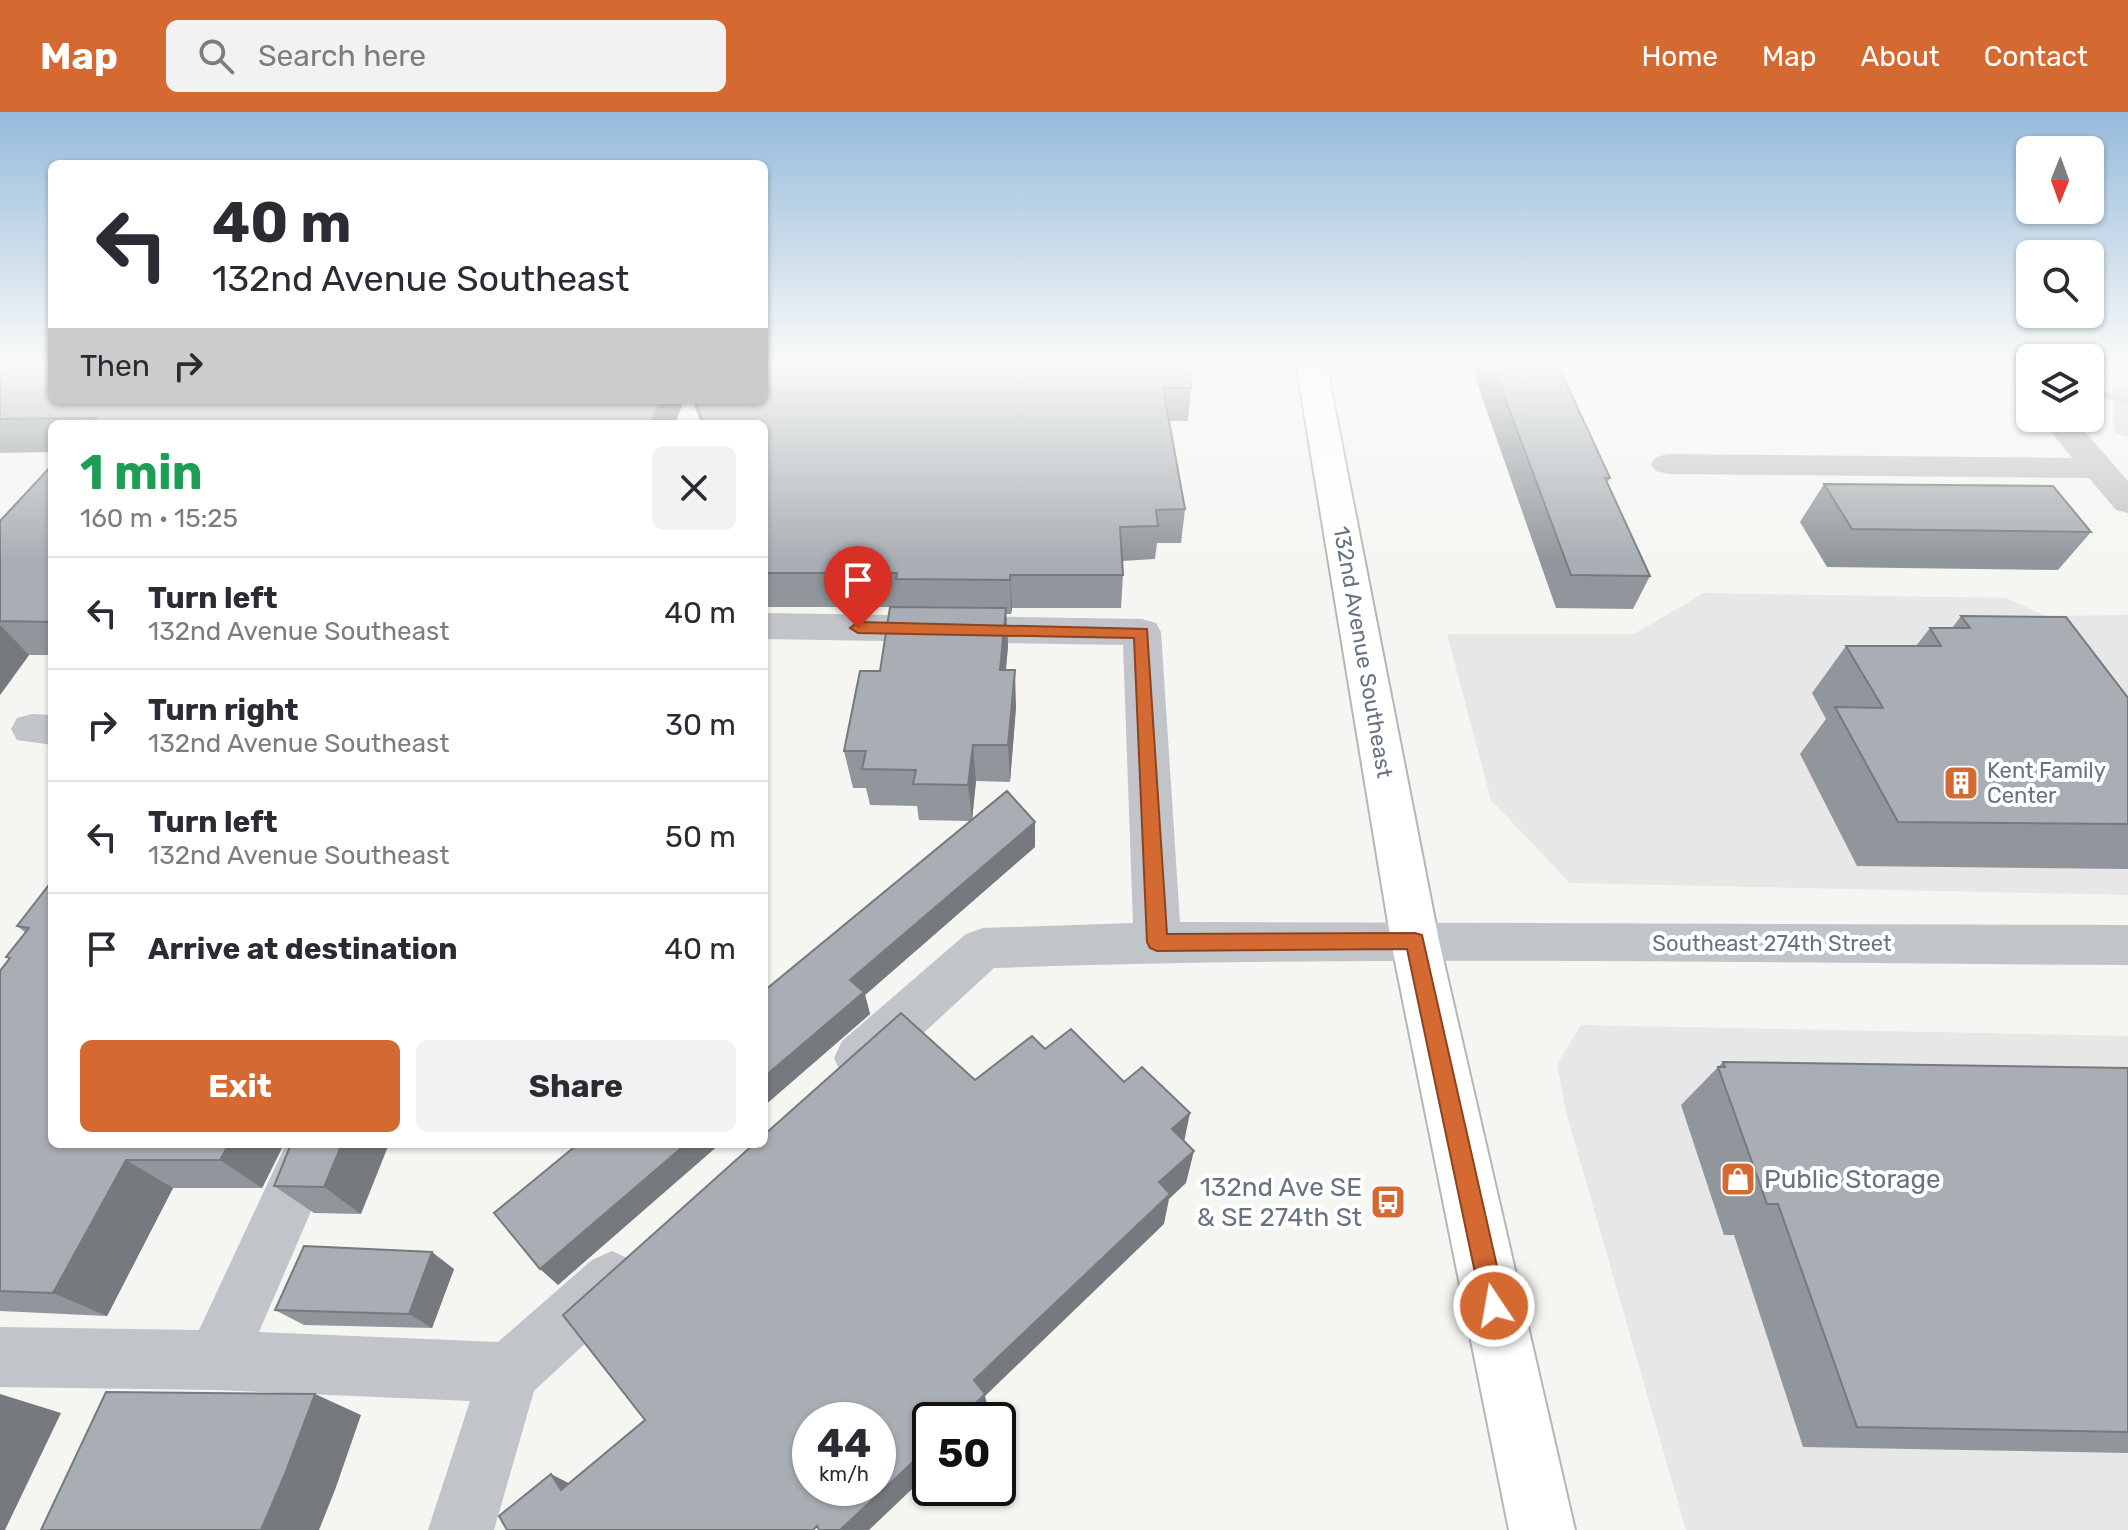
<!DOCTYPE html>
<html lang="en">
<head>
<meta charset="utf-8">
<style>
  :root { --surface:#fff; --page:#f2f2f3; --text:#2b2b33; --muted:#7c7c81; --line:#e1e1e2; --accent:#d56932 }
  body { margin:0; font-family:Rubik,sans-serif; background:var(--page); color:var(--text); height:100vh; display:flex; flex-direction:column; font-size:30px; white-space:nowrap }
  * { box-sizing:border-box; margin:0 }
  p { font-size:26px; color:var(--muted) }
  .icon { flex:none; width:44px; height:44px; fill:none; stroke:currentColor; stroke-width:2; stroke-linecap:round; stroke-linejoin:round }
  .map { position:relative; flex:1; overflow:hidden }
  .details { position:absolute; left:48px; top:308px; width:720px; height:728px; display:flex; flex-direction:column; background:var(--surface); border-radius:12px; box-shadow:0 2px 6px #0004 }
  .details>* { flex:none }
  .top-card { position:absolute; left:48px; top:48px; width:720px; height:244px; border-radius:12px; box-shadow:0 2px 6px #0004; background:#fff; color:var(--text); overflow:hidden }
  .needle { width:52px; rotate:181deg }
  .controls { position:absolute; left:2016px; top:24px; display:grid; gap:16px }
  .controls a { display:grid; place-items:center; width:88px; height:88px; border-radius:12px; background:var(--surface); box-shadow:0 2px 6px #0004; font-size:40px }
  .speed { position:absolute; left:792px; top:1290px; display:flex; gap:16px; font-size:40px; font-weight:700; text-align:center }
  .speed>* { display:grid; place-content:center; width:104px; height:104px; border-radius:50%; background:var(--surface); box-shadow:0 2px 6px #0004; line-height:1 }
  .speed small { font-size:20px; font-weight:400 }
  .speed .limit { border:4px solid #111; border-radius:12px; background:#fff; color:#111 }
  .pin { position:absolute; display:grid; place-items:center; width:68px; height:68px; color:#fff; margin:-82px -34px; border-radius:50% 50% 50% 0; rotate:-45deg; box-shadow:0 0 8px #0007 }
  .pin .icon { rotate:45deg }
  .me { position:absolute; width:88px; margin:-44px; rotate:348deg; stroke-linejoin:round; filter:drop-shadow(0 0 6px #0008) }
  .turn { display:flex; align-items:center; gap:28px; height:168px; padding:0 32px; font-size:36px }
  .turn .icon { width:104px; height:104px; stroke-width:2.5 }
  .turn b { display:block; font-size:56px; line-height:68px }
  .then { display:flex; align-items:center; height:76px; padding:0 32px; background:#0003; gap:16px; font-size:30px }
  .round { display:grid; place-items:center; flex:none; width:84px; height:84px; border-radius:12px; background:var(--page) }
  .headline { display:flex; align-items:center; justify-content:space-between; height:136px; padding:0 32px }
  h1 { font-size:48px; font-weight:700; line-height:60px; color:#1e9e55 }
  .cta { display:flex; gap:16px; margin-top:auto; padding:16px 32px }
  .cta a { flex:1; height:92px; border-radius:12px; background:var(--accent); color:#fff; font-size:32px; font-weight:700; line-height:92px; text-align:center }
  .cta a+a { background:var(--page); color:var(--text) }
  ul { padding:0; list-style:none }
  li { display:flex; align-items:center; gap:24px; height:112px; padding:0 32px; border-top:2px solid var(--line) }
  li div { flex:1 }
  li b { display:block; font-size:30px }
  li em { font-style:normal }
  header { display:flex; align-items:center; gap:48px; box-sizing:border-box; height:112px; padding:0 40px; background:var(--accent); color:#fff }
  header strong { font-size:38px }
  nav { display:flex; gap:44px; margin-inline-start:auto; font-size:28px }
  .search { width:560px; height:72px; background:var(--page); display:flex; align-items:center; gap:20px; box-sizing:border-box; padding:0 28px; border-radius:12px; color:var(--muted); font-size:30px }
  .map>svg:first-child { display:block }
  .built { fill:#e6e7e6 }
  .green { fill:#d6dcd4 }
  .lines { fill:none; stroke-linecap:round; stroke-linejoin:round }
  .stream { fill:#b9c2c7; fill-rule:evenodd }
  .major-casing { stroke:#b3b6ba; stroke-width:4 }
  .minor { fill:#c1c4c8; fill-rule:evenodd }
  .major { fill:#fff; fill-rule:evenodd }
  .wall { fill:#90969b }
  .shaded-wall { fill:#767a7e }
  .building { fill:#a8aeb4; stroke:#767a7e; stroke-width:2; fill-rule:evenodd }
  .route { fill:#d56932; stroke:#8a4420; stroke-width:2 }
  .labels { text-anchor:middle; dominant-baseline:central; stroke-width:8; stroke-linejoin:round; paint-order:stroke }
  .street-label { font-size:22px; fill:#677381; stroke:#fff }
  .poi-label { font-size:22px; fill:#677381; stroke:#fff; text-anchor:start }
  .near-poi-label { font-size:26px; fill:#677381; stroke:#fff; text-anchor:start }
</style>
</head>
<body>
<header>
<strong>Map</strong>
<div class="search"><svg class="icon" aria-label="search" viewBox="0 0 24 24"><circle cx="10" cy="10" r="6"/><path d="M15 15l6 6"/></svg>Search here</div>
<nav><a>Home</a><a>Map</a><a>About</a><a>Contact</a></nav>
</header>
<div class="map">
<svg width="2128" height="1418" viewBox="0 0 2128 1418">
  <rect width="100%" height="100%" fill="#f5f6f2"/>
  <path class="built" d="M1704,481L2006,486L2046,504L2128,503V783L1570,771L1491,688L1447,522H1634Z
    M1581,913L2128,924V1418H1686L1566,1000L1557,952Z"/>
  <path class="green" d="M2113,274L2128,275V325L2114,320Z"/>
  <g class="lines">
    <path class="stream" d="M2100,279L2128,285V291L2096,284V280Z"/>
    <defs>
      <path id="major" d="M1296,251H1326L1439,829L1575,1418H1509L1391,829Z"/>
    </defs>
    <use href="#major" class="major-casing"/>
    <path class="minor" d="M2040,306H2073L2128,369V401L2116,398L2089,366L1668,362L1656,359L1651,352L1656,345L1668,342L2072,346Z
      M764,501L1142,507L1156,511L1161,520L1180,810L2128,813V853C1750,851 1372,843 994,856L878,963L860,969L842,963L834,946L842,929L966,822L983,816L1133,811L1123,533L764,527Z
      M32,602L52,603V633L17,628L11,617L17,606Z
      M286,1032H340L259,1220L498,1230L592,1148L612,1139L632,1148L641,1168L632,1188L534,1279L494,1418H428L470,1289L216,1278L0,1275V1215L199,1218Z"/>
    <use href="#major" class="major"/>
  </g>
  <path class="wall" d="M0,251L52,288H684L675,312H52V340L0,341Z
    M764,251L1191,276L1188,309H1169L1185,397L1181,431H1157L1155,447L1122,449L1123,463L1121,496H1012L1011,502H1006L1008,534L1006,558L1016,595L1010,670L976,669L972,708L1035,735L865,883L870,902L764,994V879L970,709L919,708L917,694L870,693L866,676H853L844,639L880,559L890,495H764V312H701L692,288H764Z
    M1470,251H1557L1610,366L1607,371L1650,464L1633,497L1556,496Z
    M52,353V543H29L0,583V409Z
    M1824,372L2091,420L2058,458L1827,455L1800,410Z
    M1961,504L2128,586V757L1857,754L1800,642L1826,607L1812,581L1846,534H1916L1930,516H1952Z
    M52,769V1032H284L262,1076H173L107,1204L0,1199V859L9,847L6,845L25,820L17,814Z
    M1723,950L2128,956V1341L1803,1335L1734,1123H1724L1681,993Z
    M291,1032L361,1102L314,1101L274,1074Z
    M454,1157L432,1216L304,1213L275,1198Z"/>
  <path class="shaded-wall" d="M661,288H684L675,312H651Z
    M1010,463L1012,496L1011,502L1010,468Z
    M1006,496L1008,534L1002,595L1000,558Z
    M0,513L29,543L0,583Z
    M1015,558L1016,595L1010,670L1008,633Z
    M973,633L976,669L972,709L968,673Z
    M1035,710V735L865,883L870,902L764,994V965L850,868Z
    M1190,1001L1183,1035L1172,1017Z
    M229,1032H284L262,1076L220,1048Z
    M342,1032H389L361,1102L324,1075Z
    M686,1032H720L558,1173L540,1157Z
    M1194,1039L1186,1071L1169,1087L1164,1112L985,1284L990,1303L985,1308H958L974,1268L1159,1070Z
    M126,1048L173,1076L107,1204L53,1181Z
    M432,1140L454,1157L432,1216L409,1202Z
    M0,1282L61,1301L5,1418H0Z
    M315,1282L361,1303L335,1378L319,1418H261Z
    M930,1334V1360L869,1418H840Z
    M551,1362L584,1379L561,1378Z"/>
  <path class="building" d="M0,251H52V288H661L651,312H90L96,306L0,307Z
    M764,251H1189L1191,276H1163L1185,397L1156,398L1158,414L1120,415L1123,463H1010V468L896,467L897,461H764V312H704L695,288H764Z
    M1492,251H1557L1610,366H1605L1650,464L1571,463Z
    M52,353V510L0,509V409Z
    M1824,372L2053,374L2091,420L1852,417Z
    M890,495L1006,496L1000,558H1015L1008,633H973L968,673L913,672L916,658L862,657L866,639H844L860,559H880Z
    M1961,504L2066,505L2128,586V712L1898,710L1835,595L1883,596L1846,534H1941L1930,516H1970Z
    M1007,679L1035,710L850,868L864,880L764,965V879Z
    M52,769V1032H229L220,1048H126L53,1181L0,1179V859L10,846L6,845L29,816L17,814Z
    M901,901L975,968L1032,924L1045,937L1071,917L1124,970L1142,955L1190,1001L1172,1017L1194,1039L1159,1070L1170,1082L974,1268L985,1282L958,1308H930V1334L840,1418H819L817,1414L813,1418H507L499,1404L551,1362L561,1378L645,1308L563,1203L754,1032H764V1023ZM810,1308H878V1376H810Z
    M1723,950L2128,956V1320L1857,1315L1778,1092H1767L1718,955H1725Z
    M291,1032H342L324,1075L274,1074Z
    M578,1032H686L540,1157L494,1101Z
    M304,1134L432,1140L409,1202L275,1198Z
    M106,1280L315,1282L285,1362L261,1418H41Z"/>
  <linearGradient id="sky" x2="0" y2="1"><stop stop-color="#95badb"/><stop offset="0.56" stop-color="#fafbf9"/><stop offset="1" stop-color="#fafbf9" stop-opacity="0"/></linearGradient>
  <rect width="2128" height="450" fill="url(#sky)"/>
  <path class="route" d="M858,510L1147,517L1167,822L1415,821L1422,823L1506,1194L1502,1203L1494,1206L1485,1203L1482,1194L1407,837L1157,839L1150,836L1147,830L1134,526L858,521L850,516Z"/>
  <defs>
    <symbol id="building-square" viewBox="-11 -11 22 22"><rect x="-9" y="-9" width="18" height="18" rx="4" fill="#d56932" stroke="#fff"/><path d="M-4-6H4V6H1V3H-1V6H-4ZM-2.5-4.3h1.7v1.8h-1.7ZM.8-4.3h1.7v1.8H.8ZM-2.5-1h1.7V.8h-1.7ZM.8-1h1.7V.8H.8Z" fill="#fff"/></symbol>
    <symbol id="shop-square" viewBox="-11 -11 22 22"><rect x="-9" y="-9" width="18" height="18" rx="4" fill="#d56932" stroke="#fff"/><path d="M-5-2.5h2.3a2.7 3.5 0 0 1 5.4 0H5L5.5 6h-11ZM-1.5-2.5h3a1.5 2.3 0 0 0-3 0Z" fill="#fff"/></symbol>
    <symbol id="bus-square" viewBox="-11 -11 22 22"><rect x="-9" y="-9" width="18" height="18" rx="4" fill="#d56932" stroke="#fff"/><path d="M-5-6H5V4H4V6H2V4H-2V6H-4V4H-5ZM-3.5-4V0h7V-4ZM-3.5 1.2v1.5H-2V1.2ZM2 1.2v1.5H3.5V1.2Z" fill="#fff"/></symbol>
  </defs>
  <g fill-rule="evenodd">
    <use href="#building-square" x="1941" y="651" width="40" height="40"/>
    <use href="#shop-square" x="1718" y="1047" width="40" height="40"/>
    <use href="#bus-square" x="1368" y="1070" width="40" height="40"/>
  </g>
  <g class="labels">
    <g class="street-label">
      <text transform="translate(1363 540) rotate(80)">132nd Avenue Southeast</text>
      <text x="1772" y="831">Southeast 274th Street</text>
    </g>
    <g class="poi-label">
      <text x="1987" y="658">Kent Family<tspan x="1987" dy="25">Center</tspan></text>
    </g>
    <g class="near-poi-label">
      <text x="1764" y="1067">Public Storage</text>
      <text x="1362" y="1075" text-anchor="end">132nd Ave SE<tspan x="1362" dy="30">&amp; SE 274th St</tspan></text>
    </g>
  </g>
</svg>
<div class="controls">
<a><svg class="needle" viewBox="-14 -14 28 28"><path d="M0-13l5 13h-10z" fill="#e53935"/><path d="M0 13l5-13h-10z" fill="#7c7c81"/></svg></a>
<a><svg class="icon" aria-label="search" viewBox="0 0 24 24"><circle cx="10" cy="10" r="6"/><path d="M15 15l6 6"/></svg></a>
<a><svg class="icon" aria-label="layers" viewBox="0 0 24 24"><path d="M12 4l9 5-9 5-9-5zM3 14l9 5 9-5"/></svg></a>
</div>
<div class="speed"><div>44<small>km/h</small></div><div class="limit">50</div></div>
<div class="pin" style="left:858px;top:516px;background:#d93025"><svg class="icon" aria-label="arrive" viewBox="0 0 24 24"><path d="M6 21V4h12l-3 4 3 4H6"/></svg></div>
<svg class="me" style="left:1494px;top:1194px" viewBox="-20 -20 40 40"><circle r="17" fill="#d56932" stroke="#fff" stroke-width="3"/><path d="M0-11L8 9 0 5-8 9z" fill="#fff"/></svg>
<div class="top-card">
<div class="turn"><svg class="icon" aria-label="left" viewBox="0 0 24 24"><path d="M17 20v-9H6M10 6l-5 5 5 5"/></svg><div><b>40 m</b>132nd Avenue Southeast</div></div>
<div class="then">Then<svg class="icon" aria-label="right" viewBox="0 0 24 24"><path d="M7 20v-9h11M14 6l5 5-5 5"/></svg></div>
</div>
<section class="details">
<div class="headline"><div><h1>1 min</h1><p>160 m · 15:25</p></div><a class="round"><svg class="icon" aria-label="close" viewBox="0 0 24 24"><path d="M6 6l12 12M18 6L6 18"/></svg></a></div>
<ul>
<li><svg class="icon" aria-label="left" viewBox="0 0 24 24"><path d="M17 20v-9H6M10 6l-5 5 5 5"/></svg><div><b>Turn left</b><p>132nd Avenue Southeast</p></div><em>40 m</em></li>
<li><svg class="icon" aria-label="right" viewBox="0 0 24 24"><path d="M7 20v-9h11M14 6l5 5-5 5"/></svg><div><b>Turn right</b><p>132nd Avenue Southeast</p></div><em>30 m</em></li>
<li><svg class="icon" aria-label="left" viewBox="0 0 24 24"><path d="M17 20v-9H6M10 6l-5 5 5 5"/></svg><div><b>Turn left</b><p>132nd Avenue Southeast</p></div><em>50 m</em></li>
<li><svg class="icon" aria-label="arrive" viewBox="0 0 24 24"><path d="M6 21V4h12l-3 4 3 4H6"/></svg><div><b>Arrive at destination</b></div><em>40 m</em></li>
</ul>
<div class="cta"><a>Exit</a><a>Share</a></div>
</section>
</div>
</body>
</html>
